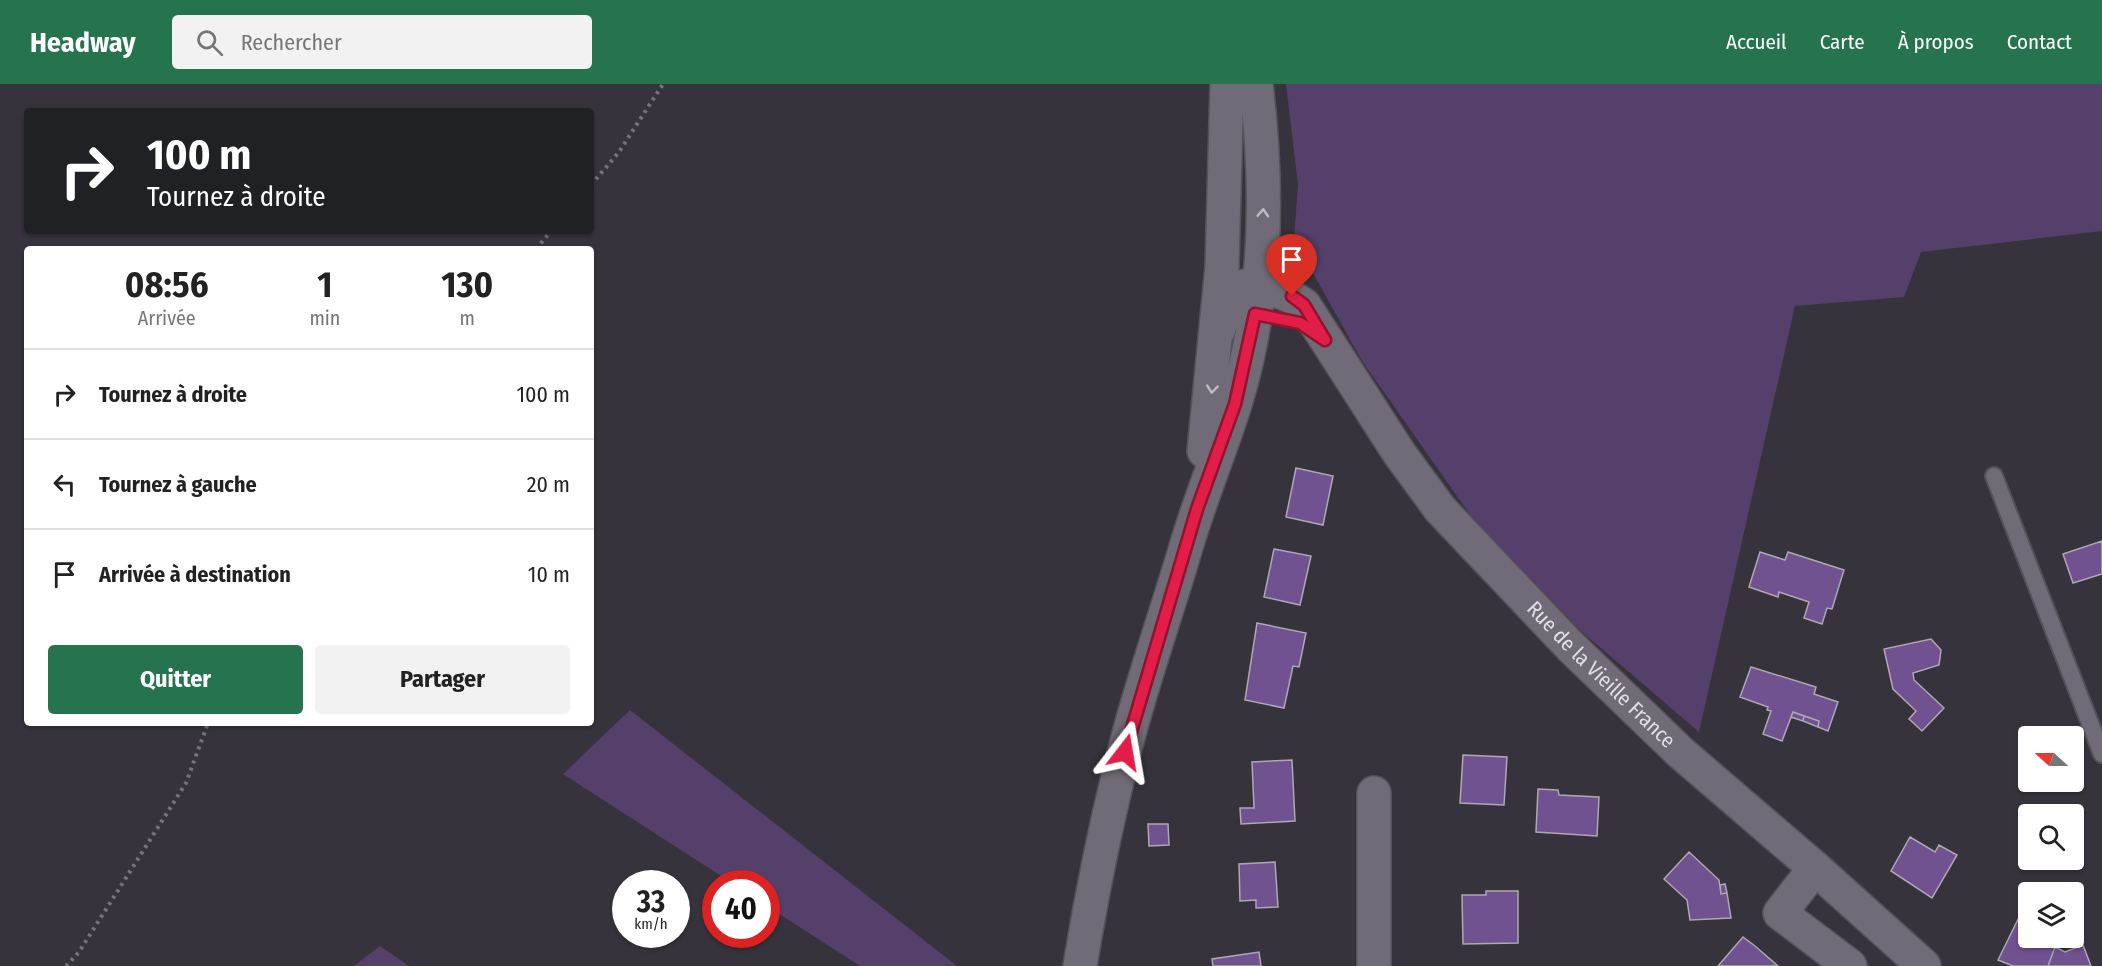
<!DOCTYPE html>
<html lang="fr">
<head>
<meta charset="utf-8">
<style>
  :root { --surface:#fff; --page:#f2f2f2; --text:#222; --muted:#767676; --line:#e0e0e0; --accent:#26744e }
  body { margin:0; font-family:"Fira Sans Condensed",sans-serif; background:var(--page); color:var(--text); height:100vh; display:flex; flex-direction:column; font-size:22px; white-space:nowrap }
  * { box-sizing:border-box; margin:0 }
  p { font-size:20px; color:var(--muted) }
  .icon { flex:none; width:33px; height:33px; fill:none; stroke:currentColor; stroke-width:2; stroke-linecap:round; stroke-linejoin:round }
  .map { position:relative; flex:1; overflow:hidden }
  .panel { position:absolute; left:24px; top:162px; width:570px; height:480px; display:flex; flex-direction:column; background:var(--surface); border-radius:6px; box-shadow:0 2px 4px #0004 }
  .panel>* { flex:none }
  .top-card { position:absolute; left:24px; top:24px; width:570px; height:126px; border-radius:6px; box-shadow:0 2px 4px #0004; background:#202124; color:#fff; overflow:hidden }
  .needle { width:39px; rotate:291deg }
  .controls { position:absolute; left:2018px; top:642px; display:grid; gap:12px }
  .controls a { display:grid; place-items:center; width:66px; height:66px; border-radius:6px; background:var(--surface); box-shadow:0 2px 4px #0004; font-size:30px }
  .speed { position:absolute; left:612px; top:786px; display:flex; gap:12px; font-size:30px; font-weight:700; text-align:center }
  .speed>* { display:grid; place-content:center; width:78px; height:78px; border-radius:50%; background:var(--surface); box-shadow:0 2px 4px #0004; line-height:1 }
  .speed small { font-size:15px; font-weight:400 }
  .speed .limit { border:9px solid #d22; background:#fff; color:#111 }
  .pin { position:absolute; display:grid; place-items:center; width:51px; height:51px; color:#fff; margin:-62px -26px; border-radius:50% 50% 50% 0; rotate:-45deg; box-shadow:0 0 6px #0007 }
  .pin .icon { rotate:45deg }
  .me { position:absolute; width:66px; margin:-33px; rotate:14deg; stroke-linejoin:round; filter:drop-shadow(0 0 4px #0008) }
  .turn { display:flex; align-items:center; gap:21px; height:126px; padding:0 24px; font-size:27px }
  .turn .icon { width:78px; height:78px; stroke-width:2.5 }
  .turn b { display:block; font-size:42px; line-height:51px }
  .eta { display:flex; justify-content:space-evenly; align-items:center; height:102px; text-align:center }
  .eta b { font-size:36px; font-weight:700; line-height:42px }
  .cta { display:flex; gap:12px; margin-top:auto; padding:12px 24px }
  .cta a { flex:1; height:69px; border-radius:6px; background:var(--accent); color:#fff; font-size:24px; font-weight:700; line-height:69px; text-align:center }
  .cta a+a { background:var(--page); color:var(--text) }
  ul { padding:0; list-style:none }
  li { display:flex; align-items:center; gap:18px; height:90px; padding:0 24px; border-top:2px solid var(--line) }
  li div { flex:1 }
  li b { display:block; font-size:22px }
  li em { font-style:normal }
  header { display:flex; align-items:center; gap:36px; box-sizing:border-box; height:84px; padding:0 30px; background:var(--accent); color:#fff }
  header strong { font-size:28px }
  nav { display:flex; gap:33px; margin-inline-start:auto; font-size:21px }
  .search { width:420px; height:54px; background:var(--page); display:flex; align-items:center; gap:15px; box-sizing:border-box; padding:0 21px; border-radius:6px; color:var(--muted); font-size:22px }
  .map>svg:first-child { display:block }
  .green { fill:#54406a }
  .building { fill:#715291; stroke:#ada8b3; stroke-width:1.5 }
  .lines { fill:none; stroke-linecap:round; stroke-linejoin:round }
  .service-casing { stroke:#555159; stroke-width:20 }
  .minor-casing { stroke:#555159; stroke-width:36 }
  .tertiary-casing { stroke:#555159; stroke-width:36 }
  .path { stroke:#77737b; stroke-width:4; stroke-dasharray:3 4.5; stroke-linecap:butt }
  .service { stroke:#706b76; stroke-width:16 }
  .minor { stroke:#706b76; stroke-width:33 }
  .tertiary { stroke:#706b76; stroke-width:33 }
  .oneway { stroke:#bfbcc3 }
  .route-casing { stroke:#92132f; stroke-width:15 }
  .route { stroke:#e11d48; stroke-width:10 }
  .labels { text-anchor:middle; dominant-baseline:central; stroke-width:6; stroke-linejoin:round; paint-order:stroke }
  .street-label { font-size:21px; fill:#e1dee4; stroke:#37333c }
</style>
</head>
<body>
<header>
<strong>Headway</strong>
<div class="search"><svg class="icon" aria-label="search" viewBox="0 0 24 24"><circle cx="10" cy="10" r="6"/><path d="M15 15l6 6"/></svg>Rechercher</div>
<nav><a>Accueil</a><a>Carte</a><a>À propos</a><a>Contact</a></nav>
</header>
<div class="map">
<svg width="2102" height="882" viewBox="0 0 2102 882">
  <rect width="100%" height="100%" fill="#37333c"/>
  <path class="green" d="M1286,0H2102V147L1921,168L1904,213L1795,222L1699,648L1581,547L1471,432L1362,277L1294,155L1298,101Z
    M630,626L957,882H860L767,822L766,800L732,799L563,690Z
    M380,862L409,882H354Z"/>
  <path class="building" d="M1296,384L1333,392L1323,441L1286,433Z
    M2102,457V490L2073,499L2063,470Z
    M1274,465L1311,472L1300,521L1264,513Z
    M1760,468L1785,476L1788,468L1844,486L1832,525L1827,524L1822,540L1804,534L1809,518L1779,508L1778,513L1749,503Z
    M1257,539L1306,549L1299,583L1293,582L1284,624L1245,616Z
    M1931,555L1941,566L1939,581L1913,589L1914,596L1944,624L1922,647L1909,635L1916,627L1893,605L1884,565Z
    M1751,583L1816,603L1814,610L1838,618L1828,647L1818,643L1819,637L1793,628L1782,657L1763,650L1771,627L1767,626L1768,623L1740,613Z
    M1793,628L1804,632L1803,637L1791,633Z
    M1804,632L1819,637L1818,643L1803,637Z
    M1463,671L1507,673L1504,721L1460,719Z
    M1292,676L1295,737L1241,740L1240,724H1254L1252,678Z
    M1538,705L1558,706L1559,711L1599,713L1597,752L1536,748Z
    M1148,740H1168L1169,761L1149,762Z
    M1910,753L1935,768L1939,761L1957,771L1932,814L1891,787Z
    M1689,768L1719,796L1721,810L1727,809L1731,834L1690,836L1687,816L1664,795Z
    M1275,778L1278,823L1256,824V816L1240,817L1239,780Z
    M1725,800L1727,809L1721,810L1720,801Z
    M1486,807H1518V859L1463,860L1462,811H1486Z
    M2026,819L2028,820V854H2038L2037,856L2055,863L2048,882H2013L1998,876Z
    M1743,853L1755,862L1778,882H1718Z
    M2083,861L2091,882H2048L2055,863L2065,868Z
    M1259,868L1261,882H1213L1212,875Z"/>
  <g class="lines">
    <defs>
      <path id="service" d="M1994,392L2102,670"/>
      <path id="minor" d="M1374,709V882
        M1815,784L1780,829L1850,882"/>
      <g id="tertiary">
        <path id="s1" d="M1218,247L1231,209L1238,203C1261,199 1285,207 1304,221L1399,369L1440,425L1571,563L1680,668L1815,784L1924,882"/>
        <path d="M1204,367L1222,182L1227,0"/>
        <path d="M1080,882C1093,802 1109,724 1130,646C1147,584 1168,524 1186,463C1200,415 1220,368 1235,320C1267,217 1269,107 1256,0"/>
      </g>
    </defs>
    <use href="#service" class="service-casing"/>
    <use href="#minor" class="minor-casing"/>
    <use href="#tertiary" class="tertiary-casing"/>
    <path class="path" d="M591,101L619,68L663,0
      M536,165L551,147
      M66,882L79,868L186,699L208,639"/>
    <use href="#service" class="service"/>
    <use href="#minor" class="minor"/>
    <use href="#tertiary" class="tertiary"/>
  </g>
  <defs><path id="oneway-chevron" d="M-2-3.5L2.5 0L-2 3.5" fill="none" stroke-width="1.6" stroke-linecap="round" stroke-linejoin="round" transform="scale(1.5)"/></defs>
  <g class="oneway">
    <use href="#oneway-chevron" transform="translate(1263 129) rotate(-87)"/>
    <use href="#oneway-chevron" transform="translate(1212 305) rotate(96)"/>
  </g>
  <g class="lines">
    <defs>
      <path id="route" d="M1125,668L1197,425L1235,320L1255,230L1300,239L1325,256L1304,221L1292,212"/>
    </defs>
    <use href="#route" class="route-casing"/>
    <use href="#route" class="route"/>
  </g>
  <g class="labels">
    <g class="street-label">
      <text stroke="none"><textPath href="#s1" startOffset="596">Rue de la Vieille France</textPath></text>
    </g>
  </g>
</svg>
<div class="controls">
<a><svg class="needle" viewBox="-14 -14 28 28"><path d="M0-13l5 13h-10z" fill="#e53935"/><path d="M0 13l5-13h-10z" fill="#767676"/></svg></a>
<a><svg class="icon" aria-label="search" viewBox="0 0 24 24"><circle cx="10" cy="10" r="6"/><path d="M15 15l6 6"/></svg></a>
<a><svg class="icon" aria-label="layers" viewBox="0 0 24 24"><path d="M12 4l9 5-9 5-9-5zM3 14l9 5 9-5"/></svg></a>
</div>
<div class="speed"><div>33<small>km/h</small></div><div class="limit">40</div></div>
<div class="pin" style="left:1292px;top:212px;background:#d93025"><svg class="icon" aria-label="arrive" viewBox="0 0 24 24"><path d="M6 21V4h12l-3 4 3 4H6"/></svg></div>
<svg class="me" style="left:1125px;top:668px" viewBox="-20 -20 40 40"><path d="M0-17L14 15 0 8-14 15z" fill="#e11d48" stroke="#fff" stroke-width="4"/></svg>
<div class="top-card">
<div class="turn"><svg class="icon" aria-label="right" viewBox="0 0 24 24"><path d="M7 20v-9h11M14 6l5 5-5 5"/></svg><div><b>100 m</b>Tournez à droite</div></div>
</div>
<section class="panel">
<div class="eta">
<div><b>08:56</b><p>Arrivée</p></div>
<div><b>1</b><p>min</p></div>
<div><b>130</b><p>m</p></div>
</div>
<ul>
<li><svg class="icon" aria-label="right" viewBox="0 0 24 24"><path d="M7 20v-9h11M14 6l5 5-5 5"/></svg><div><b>Tournez à droite</b></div><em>100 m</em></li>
<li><svg class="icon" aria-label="left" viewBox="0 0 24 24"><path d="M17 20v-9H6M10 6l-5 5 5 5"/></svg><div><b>Tournez à gauche</b></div><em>20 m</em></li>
<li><svg class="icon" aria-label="arrive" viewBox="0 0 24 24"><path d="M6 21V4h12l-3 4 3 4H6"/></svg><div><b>Arrivée à destination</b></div><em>10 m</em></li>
</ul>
<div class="cta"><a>Quitter</a><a>Partager</a></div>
</section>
</div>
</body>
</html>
